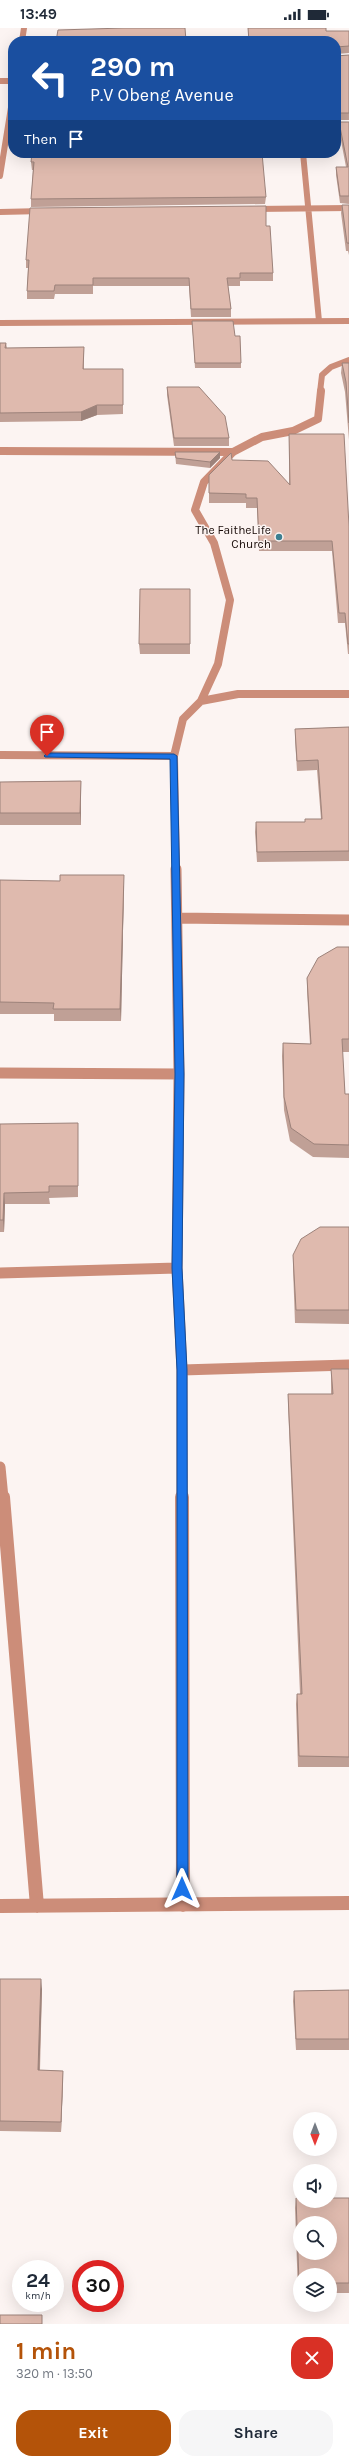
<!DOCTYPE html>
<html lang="en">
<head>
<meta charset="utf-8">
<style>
  :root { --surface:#fff; --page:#f6f6f7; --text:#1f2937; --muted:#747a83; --accent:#b45309 }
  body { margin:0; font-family:Karla,sans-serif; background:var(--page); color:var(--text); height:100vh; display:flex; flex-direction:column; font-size:15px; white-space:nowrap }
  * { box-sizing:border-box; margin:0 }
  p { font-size:13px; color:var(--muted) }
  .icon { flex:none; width:22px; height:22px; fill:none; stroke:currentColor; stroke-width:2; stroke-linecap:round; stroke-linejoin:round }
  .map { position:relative; height:2296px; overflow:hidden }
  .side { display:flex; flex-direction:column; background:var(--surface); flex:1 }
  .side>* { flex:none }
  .top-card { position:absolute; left:8px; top:8px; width:333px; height:122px; border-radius:16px; box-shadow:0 4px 16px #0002; background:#1a4fa0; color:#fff; overflow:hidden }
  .needle { width:26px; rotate:180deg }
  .fabs { position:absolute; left:293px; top:2084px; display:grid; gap:8px }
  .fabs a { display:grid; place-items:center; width:44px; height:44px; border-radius:50%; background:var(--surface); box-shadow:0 4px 16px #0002; font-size:20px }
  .speed { position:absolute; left:12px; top:2232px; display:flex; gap:8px; font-size:20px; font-weight:700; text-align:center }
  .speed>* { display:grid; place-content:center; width:52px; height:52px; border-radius:50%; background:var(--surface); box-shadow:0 4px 16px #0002; line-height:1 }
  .speed small { font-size:10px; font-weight:400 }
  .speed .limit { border:6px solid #d22; background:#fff; color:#111 }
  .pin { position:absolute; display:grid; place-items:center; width:34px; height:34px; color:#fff; margin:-41px -17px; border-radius:50% 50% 50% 0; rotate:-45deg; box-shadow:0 0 4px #0007 }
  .pin .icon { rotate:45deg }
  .me { position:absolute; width:44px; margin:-22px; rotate:0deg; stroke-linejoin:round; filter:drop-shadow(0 0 3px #0008) }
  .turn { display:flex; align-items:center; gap:14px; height:84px; padding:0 16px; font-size:18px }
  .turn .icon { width:52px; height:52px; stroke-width:2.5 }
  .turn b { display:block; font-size:28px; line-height:34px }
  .then { display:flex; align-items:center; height:38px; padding:0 16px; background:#0003; gap:8px; font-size:15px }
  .round { display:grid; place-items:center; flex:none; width:42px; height:42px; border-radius:16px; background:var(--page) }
  .head { display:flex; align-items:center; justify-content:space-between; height:68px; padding:0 16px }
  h1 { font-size:24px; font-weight:700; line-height:30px; color:var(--accent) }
  .action { display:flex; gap:8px; margin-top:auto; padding:8px 16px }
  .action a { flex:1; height:46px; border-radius:16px; background:var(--accent); color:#fff; font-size:16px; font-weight:700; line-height:46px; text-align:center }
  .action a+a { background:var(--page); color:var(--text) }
  .status { display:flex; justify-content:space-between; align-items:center; height:28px; padding:0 20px; background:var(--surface); direction:ltr }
  .status svg { height:11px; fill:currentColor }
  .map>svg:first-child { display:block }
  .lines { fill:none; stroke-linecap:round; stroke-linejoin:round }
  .minor-far3 { stroke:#cc8d79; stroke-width:6 }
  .minor-far2 { stroke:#cc8d79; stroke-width:8 }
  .minor-far1 { stroke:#cc8d79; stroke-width:11 }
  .minor { stroke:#cc8d79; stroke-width:14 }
  .tertiary { stroke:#cc8d79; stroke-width:6 }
  .wall { fill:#c0a096 }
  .shaded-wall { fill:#9c827a }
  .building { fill:#dfbaae; stroke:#9c827a; fill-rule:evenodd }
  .route { fill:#1a73e8; stroke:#114b97 }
  .poi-dot { fill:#3d7f91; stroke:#fcf4f2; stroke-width:1.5 }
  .labels { text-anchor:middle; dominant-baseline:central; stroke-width:3; stroke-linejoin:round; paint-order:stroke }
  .far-poi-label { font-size:12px; fill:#170a07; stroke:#fcf4f2; text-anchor:end }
</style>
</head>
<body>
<div class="status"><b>13:49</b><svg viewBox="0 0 49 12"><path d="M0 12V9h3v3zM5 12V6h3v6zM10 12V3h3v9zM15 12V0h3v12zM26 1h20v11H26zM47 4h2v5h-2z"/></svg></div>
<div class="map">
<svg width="349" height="2296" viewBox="0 0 349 2296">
  <rect width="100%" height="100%" fill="#fcf4f2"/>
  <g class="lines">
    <path class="minor-far3" d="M22,13L24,0
      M0,53H13
      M336,97H349
      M303,125L319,293
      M0,148L13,67
      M251,181L349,180
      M0,184L43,183
      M320,364L322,347L331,339L349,332"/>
    <path class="minor-far2" d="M0,423L233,424
      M201,673L218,636L230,572L214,515L195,482L204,454L233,424L262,409L293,403L318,391L321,363
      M0,727L174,728
      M176,842L174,728L183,691L201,673L238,666H349"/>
    <path class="minor-far1" d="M176,841L179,1046L177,1240L182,1342V1470
      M177,890L349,892
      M0,1045L179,1046
      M0,1245L177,1240
      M182,1342L349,1337
      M0,1439L3,1470"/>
    <path class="minor" d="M3,1469L37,1878
      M182,1469L183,1877
      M0,1878L349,1875"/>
    <path class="tertiary" d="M0,295L349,293"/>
  </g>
  <path class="wall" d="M248,0H326V3H349V25L336,26V13H248Z
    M349,27V92H337L336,90V28Z
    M339,94H349V176L340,175L336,147V139H346L339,102Z
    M31,134L266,169L265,176L31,179V171L33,142H32Z
    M342,177H349V227L348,223H346L341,185Z
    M266,198L273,245V253H240V258H228L231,281V289H191L189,258H93V266H55L54,271H27V263L28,240H26V232Z
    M192,293L235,308L241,335V340H195Z
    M0,315H6L7,320L84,319V341H123V386L97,387L81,393L0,394Z
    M342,335H349V412L345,364L341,345Z
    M167,359L229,410V418H174L167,367Z
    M289,406L349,498V626H348L345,595H338L332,523H259L257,480H246V475H209V447L232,432L289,456Z
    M175,424H220V430L210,440L176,436Z
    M190,561V626H140L139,616Z
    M349,699V833L257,834L255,804L256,794H305V791H321L317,742L297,743L295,711V701Z
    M81,753V797H0V754Z
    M0,852L124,858L121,993H54V986H0Z
    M349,919V1024H342L345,1066H349V1130L313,1129L290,1113L284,1082L282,1028L283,1015L310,1016L307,962V950Z
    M0,1096L78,1107V1169L49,1170L50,1176H5L4,1204H0Z
    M349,1199V1296L295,1295L293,1240V1227Z
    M331,1341H349V1739H298L296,1676L297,1666H300L288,1377V1366H331Z
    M0,1951L42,1961L40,2042L63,2043V2053L61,2104L0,2103Z
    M349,1962V2022H296L293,1973L294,1963Z
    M296,2170H349V2265H330V2247H300V2265H298L295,2180Z"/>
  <path class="shaded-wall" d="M97,377V387L81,393V384Z
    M220,424V430L210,440V434Z
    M81,753V797L80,785Z
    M124,847V858L121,993L120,981Z
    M4,1165L5,1176L4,1204L3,1192Z
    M41,1951L42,1961L39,2052L38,2042Z
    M63,2043V2053L61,2104V2094Z"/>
  <path class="building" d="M124,0H185L186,13H56L58,2Z
    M248,0H326V3H349V18L336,19V13H249Z
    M349,27V85H337V83H336V28Z
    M339,94H349V168H340L336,139H348Z
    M32,125H262L266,169L31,171L34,134H31Z
    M342,177H349V216V215H347Z
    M266,178V198H270L273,245H240V250H227L231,281H191L189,250H93V257H55L54,263H27L29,232H26L30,180Z
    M192,293H233L235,308H240L241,335H195Z
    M0,315H6L5,320L84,319L83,341H123V377H97L81,384L0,385Z
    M342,335H349V395L346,354Z
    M167,359H199L225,388L229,410H174Z
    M289,406H344L349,498V616H348L345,585H339L332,513H259L257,470H246V466L209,465V447L231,425L232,432L268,433L290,457Z
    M175,424H220L210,434L176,430Z
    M140,561H190V616H139Z
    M349,699V823L257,824L256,794H305V791H322L318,732L297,733L295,701Z
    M81,753L80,785H0V754Z
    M60,847H124L120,981H53L54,975L0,974V852L60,853Z
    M337,919H349V1011H342L345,1066H349V1117L314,1116L291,1100L284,1069L283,1015L311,1016L307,950L318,930Z
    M78,1095V1158H49V1164L4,1165L3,1192H0V1096Z
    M320,1199H349V1282H296L293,1227L301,1211Z
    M331,1341H349V1729L299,1728L297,1666H302L288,1366H333Z
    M0,1951H41L38,2042L63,2043L61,2094L0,2093Z
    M349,1962V2011H296L294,1963Z
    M296,2170H300V2173H330V2170H349V2255H330V2247H300V2255H299ZM300,2195H330V2225H300Z
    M0,2287H42V2296H0Z"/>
  <path class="route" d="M47,725L174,726L177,728L184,1046L182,1240L187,1342L188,1861L182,1866L177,1861V1342L172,1240L175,1046L170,731L45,729L44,728Z"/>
  <circle class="poi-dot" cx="279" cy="509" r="4"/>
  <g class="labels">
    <g class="far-poi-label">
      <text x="271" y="502">The FaitheLife<tspan x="271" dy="14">Church</tspan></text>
    </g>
  </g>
</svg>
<div class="fabs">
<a><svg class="needle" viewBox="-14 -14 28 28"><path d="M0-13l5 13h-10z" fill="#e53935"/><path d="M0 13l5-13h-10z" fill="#747a83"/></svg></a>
<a><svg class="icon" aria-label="sound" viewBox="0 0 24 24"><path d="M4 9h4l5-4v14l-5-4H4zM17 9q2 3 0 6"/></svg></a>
<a><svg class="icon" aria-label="search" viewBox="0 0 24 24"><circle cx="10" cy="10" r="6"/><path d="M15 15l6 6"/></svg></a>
<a><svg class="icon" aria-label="layers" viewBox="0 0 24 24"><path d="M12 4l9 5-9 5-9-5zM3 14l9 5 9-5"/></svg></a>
</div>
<div class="speed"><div>24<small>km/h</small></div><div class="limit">30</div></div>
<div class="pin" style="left:47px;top:728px;background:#d93025"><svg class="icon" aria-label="arrive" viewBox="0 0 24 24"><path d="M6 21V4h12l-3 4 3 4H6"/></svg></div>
<svg class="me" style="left:182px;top:1861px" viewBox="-20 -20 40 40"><path d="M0-17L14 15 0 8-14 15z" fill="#1a73e8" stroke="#fff" stroke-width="4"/></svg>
<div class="top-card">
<div class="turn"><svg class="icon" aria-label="left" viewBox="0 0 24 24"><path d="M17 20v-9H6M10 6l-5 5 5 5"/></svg><div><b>290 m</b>P.V Obeng Avenue</div></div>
<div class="then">Then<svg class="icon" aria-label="arrive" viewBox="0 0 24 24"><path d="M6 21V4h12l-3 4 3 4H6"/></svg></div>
</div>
</div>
<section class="side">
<div class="head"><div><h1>1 min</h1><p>320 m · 13:50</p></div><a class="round" style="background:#d93025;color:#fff"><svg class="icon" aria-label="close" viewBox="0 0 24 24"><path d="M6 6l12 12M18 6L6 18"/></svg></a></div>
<div class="action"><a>Exit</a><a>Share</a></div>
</section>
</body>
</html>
